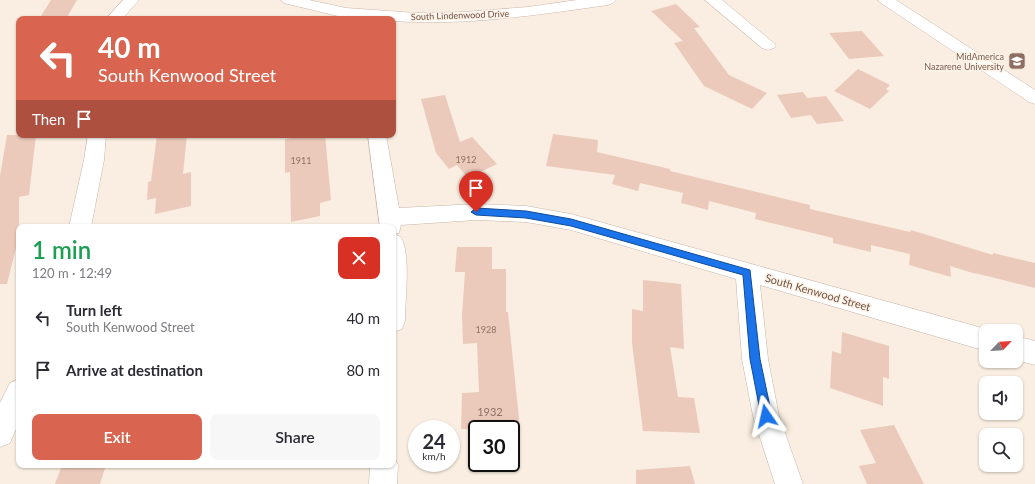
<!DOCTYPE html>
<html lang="en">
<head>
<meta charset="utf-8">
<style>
  :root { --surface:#fff; --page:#f7f7f7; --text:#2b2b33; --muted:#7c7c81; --accent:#d96450 }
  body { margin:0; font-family:Lato,sans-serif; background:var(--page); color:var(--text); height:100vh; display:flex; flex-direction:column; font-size:15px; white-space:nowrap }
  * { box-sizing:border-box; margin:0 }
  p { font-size:13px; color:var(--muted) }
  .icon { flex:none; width:22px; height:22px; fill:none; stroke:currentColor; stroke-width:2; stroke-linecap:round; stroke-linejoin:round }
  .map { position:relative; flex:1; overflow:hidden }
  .drawer { position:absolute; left:16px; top:224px; width:380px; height:244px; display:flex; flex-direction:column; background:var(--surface); border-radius:8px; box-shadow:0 1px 3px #0004 }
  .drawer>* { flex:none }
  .guide { position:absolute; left:16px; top:16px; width:380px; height:122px; border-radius:8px; box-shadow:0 1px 3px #0004; background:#d96450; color:#fff; overflow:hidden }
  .needle { width:26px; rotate:65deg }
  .tools { position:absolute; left:979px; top:324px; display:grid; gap:8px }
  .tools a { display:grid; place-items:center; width:44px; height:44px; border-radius:8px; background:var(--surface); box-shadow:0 1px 3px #0004; font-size:20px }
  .speed { position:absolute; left:408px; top:420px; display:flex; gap:8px; font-size:20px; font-weight:700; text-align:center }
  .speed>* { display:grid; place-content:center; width:52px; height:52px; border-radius:50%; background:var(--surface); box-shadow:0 1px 3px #0004; line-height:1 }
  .speed small { font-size:10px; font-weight:400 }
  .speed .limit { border:2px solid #111; border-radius:6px; background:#fff; color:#111 }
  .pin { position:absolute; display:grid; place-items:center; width:34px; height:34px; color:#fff; margin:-41px -17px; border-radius:50% 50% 50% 0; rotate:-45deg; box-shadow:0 0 4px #0007 }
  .pin .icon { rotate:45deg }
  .me { position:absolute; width:44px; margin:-22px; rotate:349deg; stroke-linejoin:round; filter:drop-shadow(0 0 3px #0008) }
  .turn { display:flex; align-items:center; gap:14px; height:84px; padding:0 16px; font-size:18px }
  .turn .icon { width:52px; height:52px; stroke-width:2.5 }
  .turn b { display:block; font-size:28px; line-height:34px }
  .then { display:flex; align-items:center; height:38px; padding:0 16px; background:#0003; gap:8px; font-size:15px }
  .round { display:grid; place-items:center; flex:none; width:42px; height:42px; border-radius:8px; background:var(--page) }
  .headline { display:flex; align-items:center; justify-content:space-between; height:68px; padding:0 16px }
  h1 { font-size:24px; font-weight:600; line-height:30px; color:#1e9e55 }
  .action { display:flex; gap:8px; margin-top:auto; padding:8px 16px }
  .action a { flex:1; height:46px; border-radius:8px; background:var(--accent); color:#fff; font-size:16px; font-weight:600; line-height:46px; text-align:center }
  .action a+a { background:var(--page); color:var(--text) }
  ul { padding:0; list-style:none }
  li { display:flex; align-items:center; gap:12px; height:52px; padding:0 16px }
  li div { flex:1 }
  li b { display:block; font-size:15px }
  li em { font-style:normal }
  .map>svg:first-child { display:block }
  .building { fill:#eccabb }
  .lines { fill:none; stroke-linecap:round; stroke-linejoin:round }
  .street-casing { stroke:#c8b5a9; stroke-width:1 }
  .secondary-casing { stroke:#ceb6a9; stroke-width:1 }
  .street { fill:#fff; fill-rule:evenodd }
  .secondary { fill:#fff; fill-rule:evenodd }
  .route { fill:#1a73e8; stroke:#114b97 }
  .labels { text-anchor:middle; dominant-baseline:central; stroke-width:3; stroke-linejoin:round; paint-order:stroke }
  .far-street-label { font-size:9px; fill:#6e544a; stroke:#fdf2e6 }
  .far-education-label { font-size:9px; fill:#785e54; stroke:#fdf2e6; text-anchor:end }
  .number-label { font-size:9px; fill:#8e7266 }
  .street-label { font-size:11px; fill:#6e544a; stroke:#fdf2e6 }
  .near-number-label { font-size:11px; fill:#8e7266 }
</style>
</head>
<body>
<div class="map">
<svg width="1035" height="484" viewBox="0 0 1035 484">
  <rect width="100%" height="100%" fill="#f9eee1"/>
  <path class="building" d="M51,0H77L66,19H39Z
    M676,4L700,27L694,28L729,75L767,93L752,109L704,86L674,43L683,41L651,11Z
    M862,31L884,56L849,59L829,33Z
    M858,69L890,85L886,89L889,91L870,109L834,91Z
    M803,92L807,98L826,96L844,121L817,124L811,115L791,118L777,95Z
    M445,95L460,142L472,137L497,164L468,178L457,165L449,169L436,153L421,99Z
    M553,134L598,140L597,152L670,169V171L810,205V209L910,232L911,230L993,255V253L1035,263V288L975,273L976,274L950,266L951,277L909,265L910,254L871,245V252L833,243V238L755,219L756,213L709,201L708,210L681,203L683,193L640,183L638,191L612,184L615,175L546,166Z
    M7,135H36L29,195L19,197V236L7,284H0V176Z
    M157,135H187L183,174L191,172V206L155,214L156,198L147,200L148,182L151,181Z
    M311,135H325L331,200L320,203V216L291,222L290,172L285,173V139Z
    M457,247H492V269H506V312H508L520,429H461L462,393L479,392L477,343L463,344L462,315L465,272H455Z
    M643,280L681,284L684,349L670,347L678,397L694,398L700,433L643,431L632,343V309L643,311Z
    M842,332L889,346V379L883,377V406L830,388L832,351L841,354Z
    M894,425L924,484H867L859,466L876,463L860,430Z
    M62,465H106L100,484H55Z
    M690,466L695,484H636V470Z"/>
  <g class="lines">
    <defs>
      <path id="street" d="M123,0H139L122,19H106Z
        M705,0H722L776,45L774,48L768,50L762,48Z
        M88,135H106L104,160L91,227H69L84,160Z
        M368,135H386L399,208L476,204L526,206L571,214L986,329L992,331H986V351L760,285L768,359L779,416L803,484H775L753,416L742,359L736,279L571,230L526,222L476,220L401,225L399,233L394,234L401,237C411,256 405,298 405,321L402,329L393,332V227H380Z
        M1016,336L1035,341V365L1016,360Z
        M19,379V422L10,443L0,447V403L10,383Z
        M393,455L398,465L397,484H369L370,465H393Z"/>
      <path id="secondary" d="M281,0H309L346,8L417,13L463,12L528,7L577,0H616L613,3L608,5C537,15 465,26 393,21V19L346,18L284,3Z
        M878,0H896L1035,90V104L1029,102L881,3Z"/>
    </defs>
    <use href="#street" class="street-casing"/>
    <use href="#secondary" class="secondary-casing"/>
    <use href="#street" class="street"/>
    <use href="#secondary" class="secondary"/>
  </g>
  <path class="route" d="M476,208L526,211L571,219L750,270L760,359L772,416L770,420L766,422L763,420L761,416L750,359L743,275L571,226L526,218L476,215L471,212Z"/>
  <defs>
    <symbol id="university-square" viewBox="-11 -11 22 22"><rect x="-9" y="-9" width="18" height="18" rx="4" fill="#8d6e63" stroke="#fdf2e6"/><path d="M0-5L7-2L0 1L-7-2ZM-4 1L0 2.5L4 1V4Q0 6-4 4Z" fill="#fff"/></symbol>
  </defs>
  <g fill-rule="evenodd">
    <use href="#university-square" x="1007" y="51" width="20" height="20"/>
  </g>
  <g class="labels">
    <g class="far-street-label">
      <text transform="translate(460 15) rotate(-2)">South Lindenwood Drive</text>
    </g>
    <g class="far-education-label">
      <text x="1004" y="56">MidAmerica<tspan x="1004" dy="10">Nazarene University</tspan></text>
    </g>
    <g class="number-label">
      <text x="466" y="159">1912</text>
      <text x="301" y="160">1911</text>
      <text x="486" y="329">1928</text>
    </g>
    <g class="street-label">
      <text transform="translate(818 292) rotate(16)">South Kenwood Street</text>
    </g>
    <g class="near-number-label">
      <text x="490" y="411">1932</text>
    </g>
  </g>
</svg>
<div class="tools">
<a><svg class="needle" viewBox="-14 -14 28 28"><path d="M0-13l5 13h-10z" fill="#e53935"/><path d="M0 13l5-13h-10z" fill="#7c7c81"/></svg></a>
<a><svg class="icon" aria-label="sound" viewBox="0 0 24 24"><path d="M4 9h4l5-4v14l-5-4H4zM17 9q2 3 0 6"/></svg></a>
<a><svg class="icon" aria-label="search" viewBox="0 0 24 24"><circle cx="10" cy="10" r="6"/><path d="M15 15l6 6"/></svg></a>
</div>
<div class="speed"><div>24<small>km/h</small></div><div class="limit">30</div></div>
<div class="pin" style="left:476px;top:212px;background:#d93025"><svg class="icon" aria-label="arrive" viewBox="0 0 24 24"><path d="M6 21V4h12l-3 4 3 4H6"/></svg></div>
<svg class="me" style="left:766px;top:416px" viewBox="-20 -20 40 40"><path d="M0-17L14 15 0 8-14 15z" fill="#1a73e8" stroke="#fff" stroke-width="4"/></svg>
<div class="guide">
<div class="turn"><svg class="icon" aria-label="left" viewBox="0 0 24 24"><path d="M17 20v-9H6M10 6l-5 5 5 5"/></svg><div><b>40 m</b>South Kenwood Street</div></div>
<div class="then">Then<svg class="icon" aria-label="arrive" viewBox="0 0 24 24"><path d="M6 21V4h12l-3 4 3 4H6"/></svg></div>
</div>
<section class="drawer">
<div class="headline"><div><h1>1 min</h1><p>120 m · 12:49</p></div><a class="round" style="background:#d93025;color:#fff"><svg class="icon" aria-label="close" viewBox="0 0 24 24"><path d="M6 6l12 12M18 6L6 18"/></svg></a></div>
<ul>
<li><svg class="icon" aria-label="left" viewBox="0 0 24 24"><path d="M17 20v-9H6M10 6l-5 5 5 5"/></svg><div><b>Turn left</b><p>South Kenwood Street</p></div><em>40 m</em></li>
<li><svg class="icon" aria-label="arrive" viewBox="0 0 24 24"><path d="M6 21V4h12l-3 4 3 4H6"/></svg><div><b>Arrive at destination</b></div><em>80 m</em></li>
</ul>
<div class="action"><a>Exit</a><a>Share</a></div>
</section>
</div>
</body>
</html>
